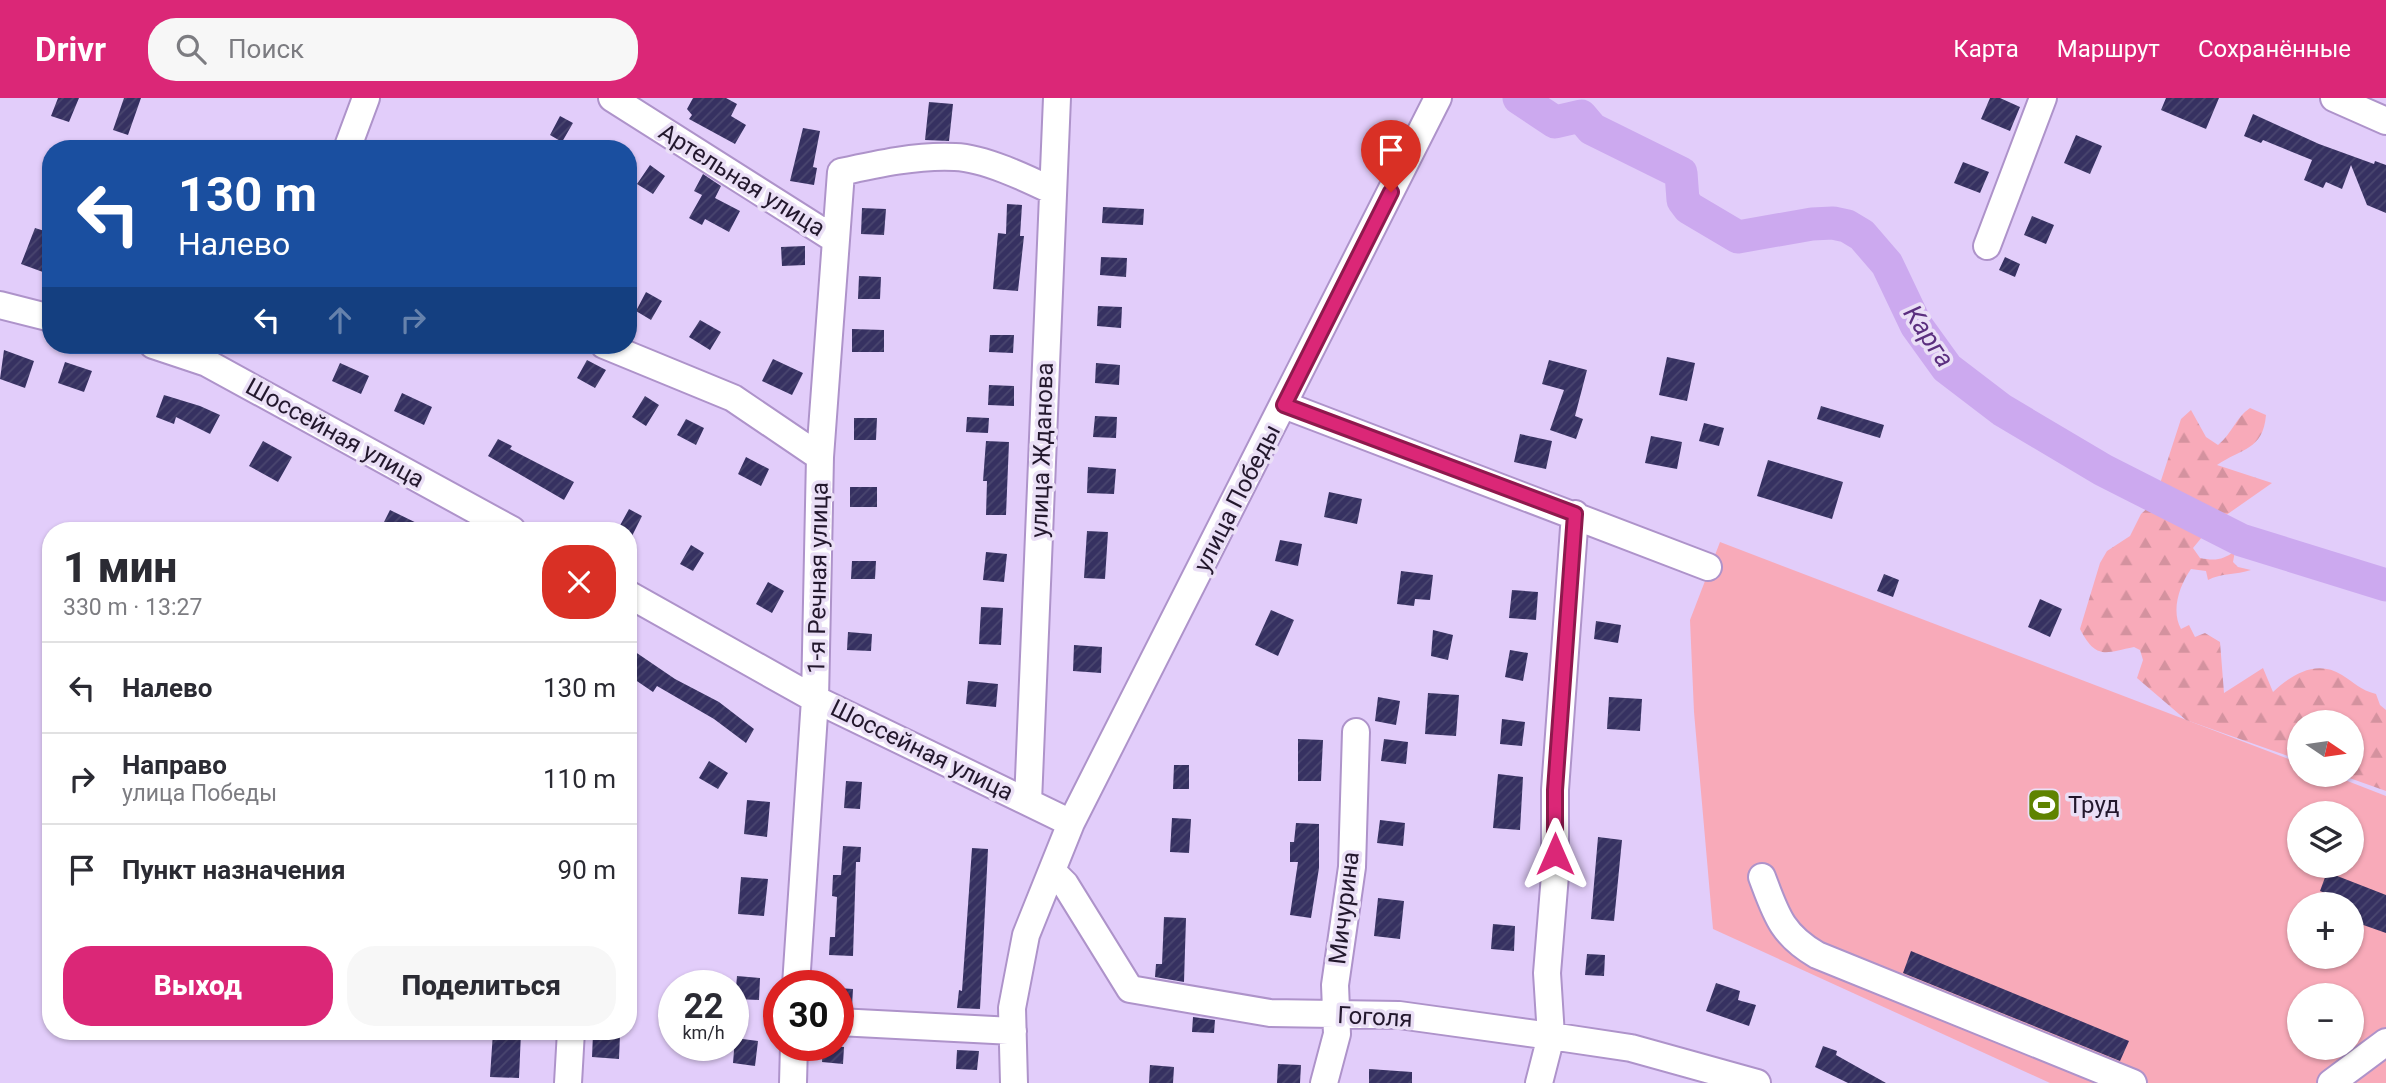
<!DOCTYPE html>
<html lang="ru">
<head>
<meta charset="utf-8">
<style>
  :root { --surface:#fff; --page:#f7f7f7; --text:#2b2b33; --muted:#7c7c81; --line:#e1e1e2; --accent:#db2777 }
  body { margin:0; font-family:Roboto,sans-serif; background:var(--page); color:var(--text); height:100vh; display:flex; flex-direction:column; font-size:26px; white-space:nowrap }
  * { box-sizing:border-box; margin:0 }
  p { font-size:23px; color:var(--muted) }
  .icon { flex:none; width:38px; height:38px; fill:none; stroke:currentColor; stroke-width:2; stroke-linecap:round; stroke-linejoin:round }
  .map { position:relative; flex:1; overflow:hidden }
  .sheet { position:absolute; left:42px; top:424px; width:595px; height:518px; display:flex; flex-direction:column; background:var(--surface); border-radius:28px; box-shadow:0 2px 5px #0004 }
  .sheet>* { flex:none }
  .hud { position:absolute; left:42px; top:42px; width:595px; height:214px; border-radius:28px; box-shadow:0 2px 5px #0004; background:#1a4fa0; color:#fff; overflow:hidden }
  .needle { width:46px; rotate:103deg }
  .buttons { position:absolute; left:2287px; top:612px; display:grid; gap:14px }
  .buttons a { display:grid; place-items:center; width:77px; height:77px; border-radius:50%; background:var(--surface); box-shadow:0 2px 5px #0004; font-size:35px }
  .speed { position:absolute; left:658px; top:872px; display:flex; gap:14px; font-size:35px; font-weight:700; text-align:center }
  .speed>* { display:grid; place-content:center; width:91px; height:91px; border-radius:50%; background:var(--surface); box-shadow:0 2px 5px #0004; line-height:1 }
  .speed small { font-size:18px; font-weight:400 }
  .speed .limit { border:10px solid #d22; background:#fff; color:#111 }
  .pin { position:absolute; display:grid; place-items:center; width:60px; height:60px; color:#fff; margin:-72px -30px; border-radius:50% 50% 50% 0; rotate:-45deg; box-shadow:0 0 7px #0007 }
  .pin .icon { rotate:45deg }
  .me { position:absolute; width:77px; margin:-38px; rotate:0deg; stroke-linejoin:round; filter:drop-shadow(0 0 5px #0008) }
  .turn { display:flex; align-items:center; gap:24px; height:147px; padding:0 21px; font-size:32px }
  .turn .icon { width:91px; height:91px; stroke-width:2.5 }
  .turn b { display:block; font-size:49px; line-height:60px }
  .lanes { display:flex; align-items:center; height:66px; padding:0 21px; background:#0003; justify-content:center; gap:35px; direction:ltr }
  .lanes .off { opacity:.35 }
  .round { display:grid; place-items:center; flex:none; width:74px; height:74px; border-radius:28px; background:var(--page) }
  .head { display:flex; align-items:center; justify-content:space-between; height:119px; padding:0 21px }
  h1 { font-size:42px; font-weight:800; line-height:52px }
  .button { display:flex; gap:14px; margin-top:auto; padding:14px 21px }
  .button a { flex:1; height:80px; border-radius:28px; background:var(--accent); color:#fff; font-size:28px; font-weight:800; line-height:80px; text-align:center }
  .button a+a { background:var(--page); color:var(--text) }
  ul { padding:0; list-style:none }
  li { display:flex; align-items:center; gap:21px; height:91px; padding:0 21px; border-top:2px solid var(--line) }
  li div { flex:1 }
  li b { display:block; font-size:26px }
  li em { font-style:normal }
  header { display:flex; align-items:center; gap:42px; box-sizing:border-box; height:98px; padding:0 35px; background:var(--accent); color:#fff }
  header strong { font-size:33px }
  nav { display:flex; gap:38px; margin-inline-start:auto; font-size:24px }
  .search { width:490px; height:63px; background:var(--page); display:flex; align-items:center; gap:18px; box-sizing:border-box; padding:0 24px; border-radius:28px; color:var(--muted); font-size:26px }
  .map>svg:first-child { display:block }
  .grass { fill:#f8aab9; fill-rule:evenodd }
  .forest { fill:url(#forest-firs) }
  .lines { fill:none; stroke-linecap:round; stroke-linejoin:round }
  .river { stroke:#cca9ef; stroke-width:33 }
  .building { fill:url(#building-hatch) }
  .minor-casing { stroke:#ae93ca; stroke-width:30 }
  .minor { stroke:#fff; stroke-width:26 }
  .route-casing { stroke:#8e194d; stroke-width:18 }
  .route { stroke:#db2777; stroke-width:12 }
  .labels { text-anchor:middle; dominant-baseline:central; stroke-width:7; stroke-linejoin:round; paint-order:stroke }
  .street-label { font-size:24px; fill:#23182d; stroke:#eadff6 }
  .poi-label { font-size:24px; fill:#23182d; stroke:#eadff6; text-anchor:start }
  .water-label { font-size:26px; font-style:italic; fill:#5b2f7f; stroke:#eadff6 }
</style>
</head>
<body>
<header>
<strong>Drivr</strong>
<div class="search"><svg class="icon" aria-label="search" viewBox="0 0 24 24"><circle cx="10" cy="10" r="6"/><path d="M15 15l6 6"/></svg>Поиск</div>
<nav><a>Карта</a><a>Маршрут</a><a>Сохранённые</a></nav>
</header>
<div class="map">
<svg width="2386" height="985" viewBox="0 0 2386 985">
  <defs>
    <pattern id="forest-firs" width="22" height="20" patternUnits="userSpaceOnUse" patternTransform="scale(1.75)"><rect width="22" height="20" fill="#f8aab9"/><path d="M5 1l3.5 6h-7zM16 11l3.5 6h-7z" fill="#d4929f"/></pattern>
    <pattern id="building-hatch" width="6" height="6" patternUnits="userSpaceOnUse" patternTransform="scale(1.75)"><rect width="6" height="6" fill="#363161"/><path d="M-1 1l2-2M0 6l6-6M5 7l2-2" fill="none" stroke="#4a466f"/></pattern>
  </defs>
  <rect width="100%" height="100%" fill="#e2cdfa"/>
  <path class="grass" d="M1720,444L2299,665L2300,677H2332L2386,698V985H2050L1713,831L1694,614L1690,522ZM2300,716H2352V768H2300ZM2300,807H2352V859H2300ZM2300,898H2352V950H2300Z"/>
  <path class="forest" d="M2250,310L2266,317C2263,352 2242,350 2217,367L2272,385L2212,427L2193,450L2200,460C2215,463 2223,462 2235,453L2233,464L2238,469L2251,472C2236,477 2221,475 2208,482L2206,473L2191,471C2179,488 2171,513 2181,531L2189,527L2195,539L2205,535L2220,544L2224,595L2263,570L2273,594C2292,576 2317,561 2342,577C2355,585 2360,592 2376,596L2380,607L2386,612V693L2341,677H2352V625H2300L2299,662L2186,622L2137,580L2143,562L2140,552L2134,549C2105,555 2096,562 2080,531L2100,465L2107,453L2130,438L2141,416L2154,404L2181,321L2191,312L2206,339L2218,347C2232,336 2236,319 2250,310Z"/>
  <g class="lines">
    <path class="river" d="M1519,0L1555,24L1581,18L1592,31L1681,75L1683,102L1689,110L1738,139L1812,126L1833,125L1847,128L1862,137L1887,166L1916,227L1947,270L2002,312L2103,372L2241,442L2386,487"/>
  </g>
  <path class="building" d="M58,0H79L69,24L51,18Z
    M124,0H141L128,37L113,32Z
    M693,0H726L737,6L731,18L746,27L735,46L689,21L692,17L687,11Z
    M1990,0H2000L2020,9L2010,33L1981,21Z
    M2166,0H2219L2206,31L2161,12Z
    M929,4L953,6L949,43L925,42Z
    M2253,16L2319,46L2374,66L2375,63L2386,67V115L2367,107L2351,67L2342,91L2326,84L2323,90L2304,82L2312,62L2263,42L2261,45L2244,38Z
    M560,18L573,25L562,44L550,37Z
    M803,30L820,33L813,69L817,70L814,87L790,83Z
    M2076,37L2102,48L2090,76L2064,65Z
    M1963,64L1989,74L1980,95L1954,85Z
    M650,67L665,78L653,96L637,86Z
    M703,76L721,88L715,100L740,113L729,134L705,121L702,127L689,120L702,97L694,93Z
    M1007,106L1022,107L1020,138H1024L1018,193L993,191L998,135L1006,136Z
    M1103,109L1144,111L1143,127L1102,125Z
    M862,110L886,111L884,137L861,136Z
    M2032,118L2054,127L2046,146L2024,137Z
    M35,130L51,135V177L21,166Z
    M805,148V167L782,168L781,149Z
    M1101,159L1127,160L1126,179L1100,177Z
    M2005,159L2020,166L2015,179L1999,172Z
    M859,178L881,179L880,201H858Z
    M646,194L662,203L651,222L636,213Z
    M1098,208L1122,209L1121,230L1097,228Z
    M700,222L721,234L710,252L689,239Z
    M852,231L884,232V254H852Z
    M990,237H1014L1013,255L989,254Z
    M4,252L34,263L25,290L0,281Z
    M1667,259L1695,265L1687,303L1659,297Z
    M773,261L803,275L792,297L762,283Z
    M587,262L606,272L595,290L577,280Z
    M1549,262L1587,272L1575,318L1583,321L1576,341L1550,332L1564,292L1542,286Z
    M65,264L92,273L84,294L58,285Z
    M340,265L369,278L361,296L332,283Z
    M1096,265L1120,267L1119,287L1095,285Z
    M989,287L1014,288V308L988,307Z
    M402,295L432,309L424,327L394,313Z
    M164,297L200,308L220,317L210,336L176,319L174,326L156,319Z
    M645,298L659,307L646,328L632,319Z
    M1821,308L1884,327L1880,340L1817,321Z
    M1095,318L1117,319L1116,340L1093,339Z
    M967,319L989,320L988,335L966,334Z
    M854,320H877L876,342H854Z
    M686,321L704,330L696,347L677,337Z
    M1704,325L1724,330L1719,348L1699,343Z
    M1520,336L1552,343L1546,371L1514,364Z
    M1651,338L1682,344L1677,371L1645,365Z
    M498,341L512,348L510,351L574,384L564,402L488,358Z
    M263,343L292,359L278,384L249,368Z
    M986,343L1009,344L1006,417H986L987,383H983Z
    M746,359L769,371L761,388L738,376Z
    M1768,362L1843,384L1832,421L1757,398Z
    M1088,369L1116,371L1114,396L1087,395Z
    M850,389H877V409H850Z
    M1329,394L1362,401L1357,426L1324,419Z
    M629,411L642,418L632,438L628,432L618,431Z
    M390,412L431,432H380Z
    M1087,433L1108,434L1105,481L1084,480Z
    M1280,442L1302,446L1298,468L1275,463Z
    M691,447L704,455L693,473L680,466Z
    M986,454L1007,456L1004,484L983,482Z
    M852,463H876L875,481H851Z
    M1401,473L1433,477L1430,502L1415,501L1414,508L1397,506Z
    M1884,476L1899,482L1893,499L1877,493Z
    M768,484L784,493L772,515L756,506Z
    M1512,492L1538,494L1536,522L1509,520Z
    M2040,501L2062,511L2050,539L2028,529Z
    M981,509L1003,510L1001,547L979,546Z
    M1271,512L1294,522L1278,558L1255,547Z
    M1596,523L1621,527L1618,545L1594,541Z
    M1433,532L1453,537L1448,562L1431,558Z
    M848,534L872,536L871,553L847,552Z
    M1074,547L1102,549L1101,575L1073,573Z
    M628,549L675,581L719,604L754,631L746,645L714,621L657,588L653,594L628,577Z
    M1510,552L1528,555L1523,583L1505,579Z
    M968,583L998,586L996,609L966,606Z
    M1428,595L1459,597L1456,638L1425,636Z
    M1378,599L1400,603L1396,627L1375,623Z
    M1609,599L1642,601L1640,633L1607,631Z
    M1502,621L1525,624L1522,648L1500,646Z
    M1298,641L1323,642L1321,683H1298Z
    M1384,641L1408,644L1406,666L1381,663Z
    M709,663L728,675L718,691L699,680Z
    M1174,667H1189V691H1173Z
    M1498,676L1523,679L1520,732L1493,730Z
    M846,683L862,684L860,711L844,710Z
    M747,702L770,704L767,739L744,736Z
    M1172,720L1191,721L1189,755L1170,754Z
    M1380,722L1405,725L1403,748L1377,745Z
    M1296,725L1319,726V770L1311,820L1290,817L1298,764H1290V744H1294Z
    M1598,739L1622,742L1614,823L1591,821Z
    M843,748L861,749L860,764H856L853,858L829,857L830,839H835L837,799L832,798L833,777H841Z
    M972,750L988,751L980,911L957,910L959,892L962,893Z
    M2327,774L2386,797V835L2352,823V806L2320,793Z
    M741,779L768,781L764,818L738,816Z
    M1378,800L1404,803L1400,841L1374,838Z
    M1164,819L1186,820L1184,884L1155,879L1156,866H1162Z
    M1493,826L1515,828L1514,853L1491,851Z
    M1911,853L2129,943L2120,963L1903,875Z
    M1587,856L1605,857L1604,878L1585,877Z
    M737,878L760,880L759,902L735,901Z
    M1716,885L1740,893L1738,902L1756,907L1749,928L1706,913Z
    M838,890L853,891L852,909L838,908Z
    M1193,919L1215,922L1214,935L1192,934Z
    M493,934H521L519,980L490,979Z
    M593,936L620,937L619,961L592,959Z
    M735,940L758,943L755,968L733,965Z
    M823,947L844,949L843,966L822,964Z
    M1823,948L1837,953L1836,957L1886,985H1848L1815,969Z
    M957,952L979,953L977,972L956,971Z
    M1278,966L1301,967L1300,985H1277Z
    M1150,967L1174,969L1173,985H1149Z
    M1369,971L1412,974V985H1369Z"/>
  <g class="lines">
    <defs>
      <path id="minor" d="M612,0L836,142
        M2334,0L2386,23
        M347,51L366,0
        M1987,148L2043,0
        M0,207L51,220
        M153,247L207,265L512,432
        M604,247L733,300L820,359
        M1284,307L1708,469
        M628,496L815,601L1071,725
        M1028,704L1057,0
        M1052,773L1065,786L1130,891L1270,915L1399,917L1551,938L1631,950L1757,985
        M1762,779C1776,816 1781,836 1817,857L2133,985
        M796,887L815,601L820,359L841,74C877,66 918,57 955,59C984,60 1026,80 1053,93
        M838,924L1013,933
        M568,985L571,933
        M793,985L794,947
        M1014,985L1012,910L1026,837L1071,725L1438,0
        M1324,985L1337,936L1335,887L1352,769L1356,634
        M1539,985L1551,938L1547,875L1555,777V692L1575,416
        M2331,985L2386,944"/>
    </defs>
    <use href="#minor" class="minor-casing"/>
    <use href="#minor" class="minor"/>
  </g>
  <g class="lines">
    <defs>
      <path id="route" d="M1391,94L1284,307L1575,416L1555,692V756"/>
    </defs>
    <use href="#route" class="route-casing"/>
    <use href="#route" class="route"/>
  </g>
  <defs>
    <symbol id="stadium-square" viewBox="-11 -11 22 22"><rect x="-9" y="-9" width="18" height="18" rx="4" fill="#5f8301" stroke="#eadff6"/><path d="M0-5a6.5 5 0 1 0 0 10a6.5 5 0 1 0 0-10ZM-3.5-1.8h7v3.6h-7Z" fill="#fff"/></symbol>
  </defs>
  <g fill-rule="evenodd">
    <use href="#stadium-square" x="2025" y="688" width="38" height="38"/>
  </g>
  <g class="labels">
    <g class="street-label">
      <text transform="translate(742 82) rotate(32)">Артельная улица</text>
      <text transform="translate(335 335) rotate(29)">Шоссейная улица</text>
      <text transform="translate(1042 352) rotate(-88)">улица Жданова</text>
      <text transform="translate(1237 400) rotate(-63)">улица Победы</text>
      <text transform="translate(818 480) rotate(-89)">1-я Речная улица</text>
      <text transform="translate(922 652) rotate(26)">Шоссейная улица</text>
      <text transform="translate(1344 810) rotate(-83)">Мичурина</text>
      <text transform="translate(1375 919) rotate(3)">Гоголя</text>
    </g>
    <g class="poi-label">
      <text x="2068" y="707">Труд</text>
    </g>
    <g class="water-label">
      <text transform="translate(1929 238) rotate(56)">Карга</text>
    </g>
  </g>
</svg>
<div class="buttons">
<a><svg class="needle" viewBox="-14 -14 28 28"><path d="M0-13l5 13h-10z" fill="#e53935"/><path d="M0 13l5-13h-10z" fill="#7c7c81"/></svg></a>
<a><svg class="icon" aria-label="layers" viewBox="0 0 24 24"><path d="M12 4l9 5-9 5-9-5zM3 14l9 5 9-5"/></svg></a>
<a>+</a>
<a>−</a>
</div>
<div class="speed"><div>22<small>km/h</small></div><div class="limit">30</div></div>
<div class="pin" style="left:1391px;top:94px;background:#d93025"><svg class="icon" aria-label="arrive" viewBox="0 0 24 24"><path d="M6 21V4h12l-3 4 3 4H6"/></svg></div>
<svg class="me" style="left:1555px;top:756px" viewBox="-20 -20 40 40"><path d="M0-17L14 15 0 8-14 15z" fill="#db2777" stroke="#fff" stroke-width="4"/></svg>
<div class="hud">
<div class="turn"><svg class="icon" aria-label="left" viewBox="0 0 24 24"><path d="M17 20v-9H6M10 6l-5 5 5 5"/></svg><div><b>130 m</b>Налево</div></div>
<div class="lanes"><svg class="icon" aria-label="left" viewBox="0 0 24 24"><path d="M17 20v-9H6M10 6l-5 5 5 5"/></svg><svg class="icon off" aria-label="ahead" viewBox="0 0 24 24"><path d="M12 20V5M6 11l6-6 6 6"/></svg><svg class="icon off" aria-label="right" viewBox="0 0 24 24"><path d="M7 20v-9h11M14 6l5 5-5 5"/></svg></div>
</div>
<section class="sheet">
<div class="head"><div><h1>1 мин</h1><p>330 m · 13:27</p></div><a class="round" style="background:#d93025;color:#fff"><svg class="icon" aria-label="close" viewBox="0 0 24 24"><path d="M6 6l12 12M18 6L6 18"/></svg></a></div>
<ul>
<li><svg class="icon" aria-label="left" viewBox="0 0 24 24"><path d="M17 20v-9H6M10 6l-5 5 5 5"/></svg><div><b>Налево</b></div><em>130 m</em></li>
<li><svg class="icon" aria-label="right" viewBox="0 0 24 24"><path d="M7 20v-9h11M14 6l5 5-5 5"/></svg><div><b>Направо</b><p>улица Победы</p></div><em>110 m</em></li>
<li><svg class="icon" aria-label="arrive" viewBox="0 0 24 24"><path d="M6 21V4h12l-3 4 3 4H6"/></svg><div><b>Пункт назначения</b></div><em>90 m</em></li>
</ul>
<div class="button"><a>Выход</a><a>Поделиться</a></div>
</section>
</div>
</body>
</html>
